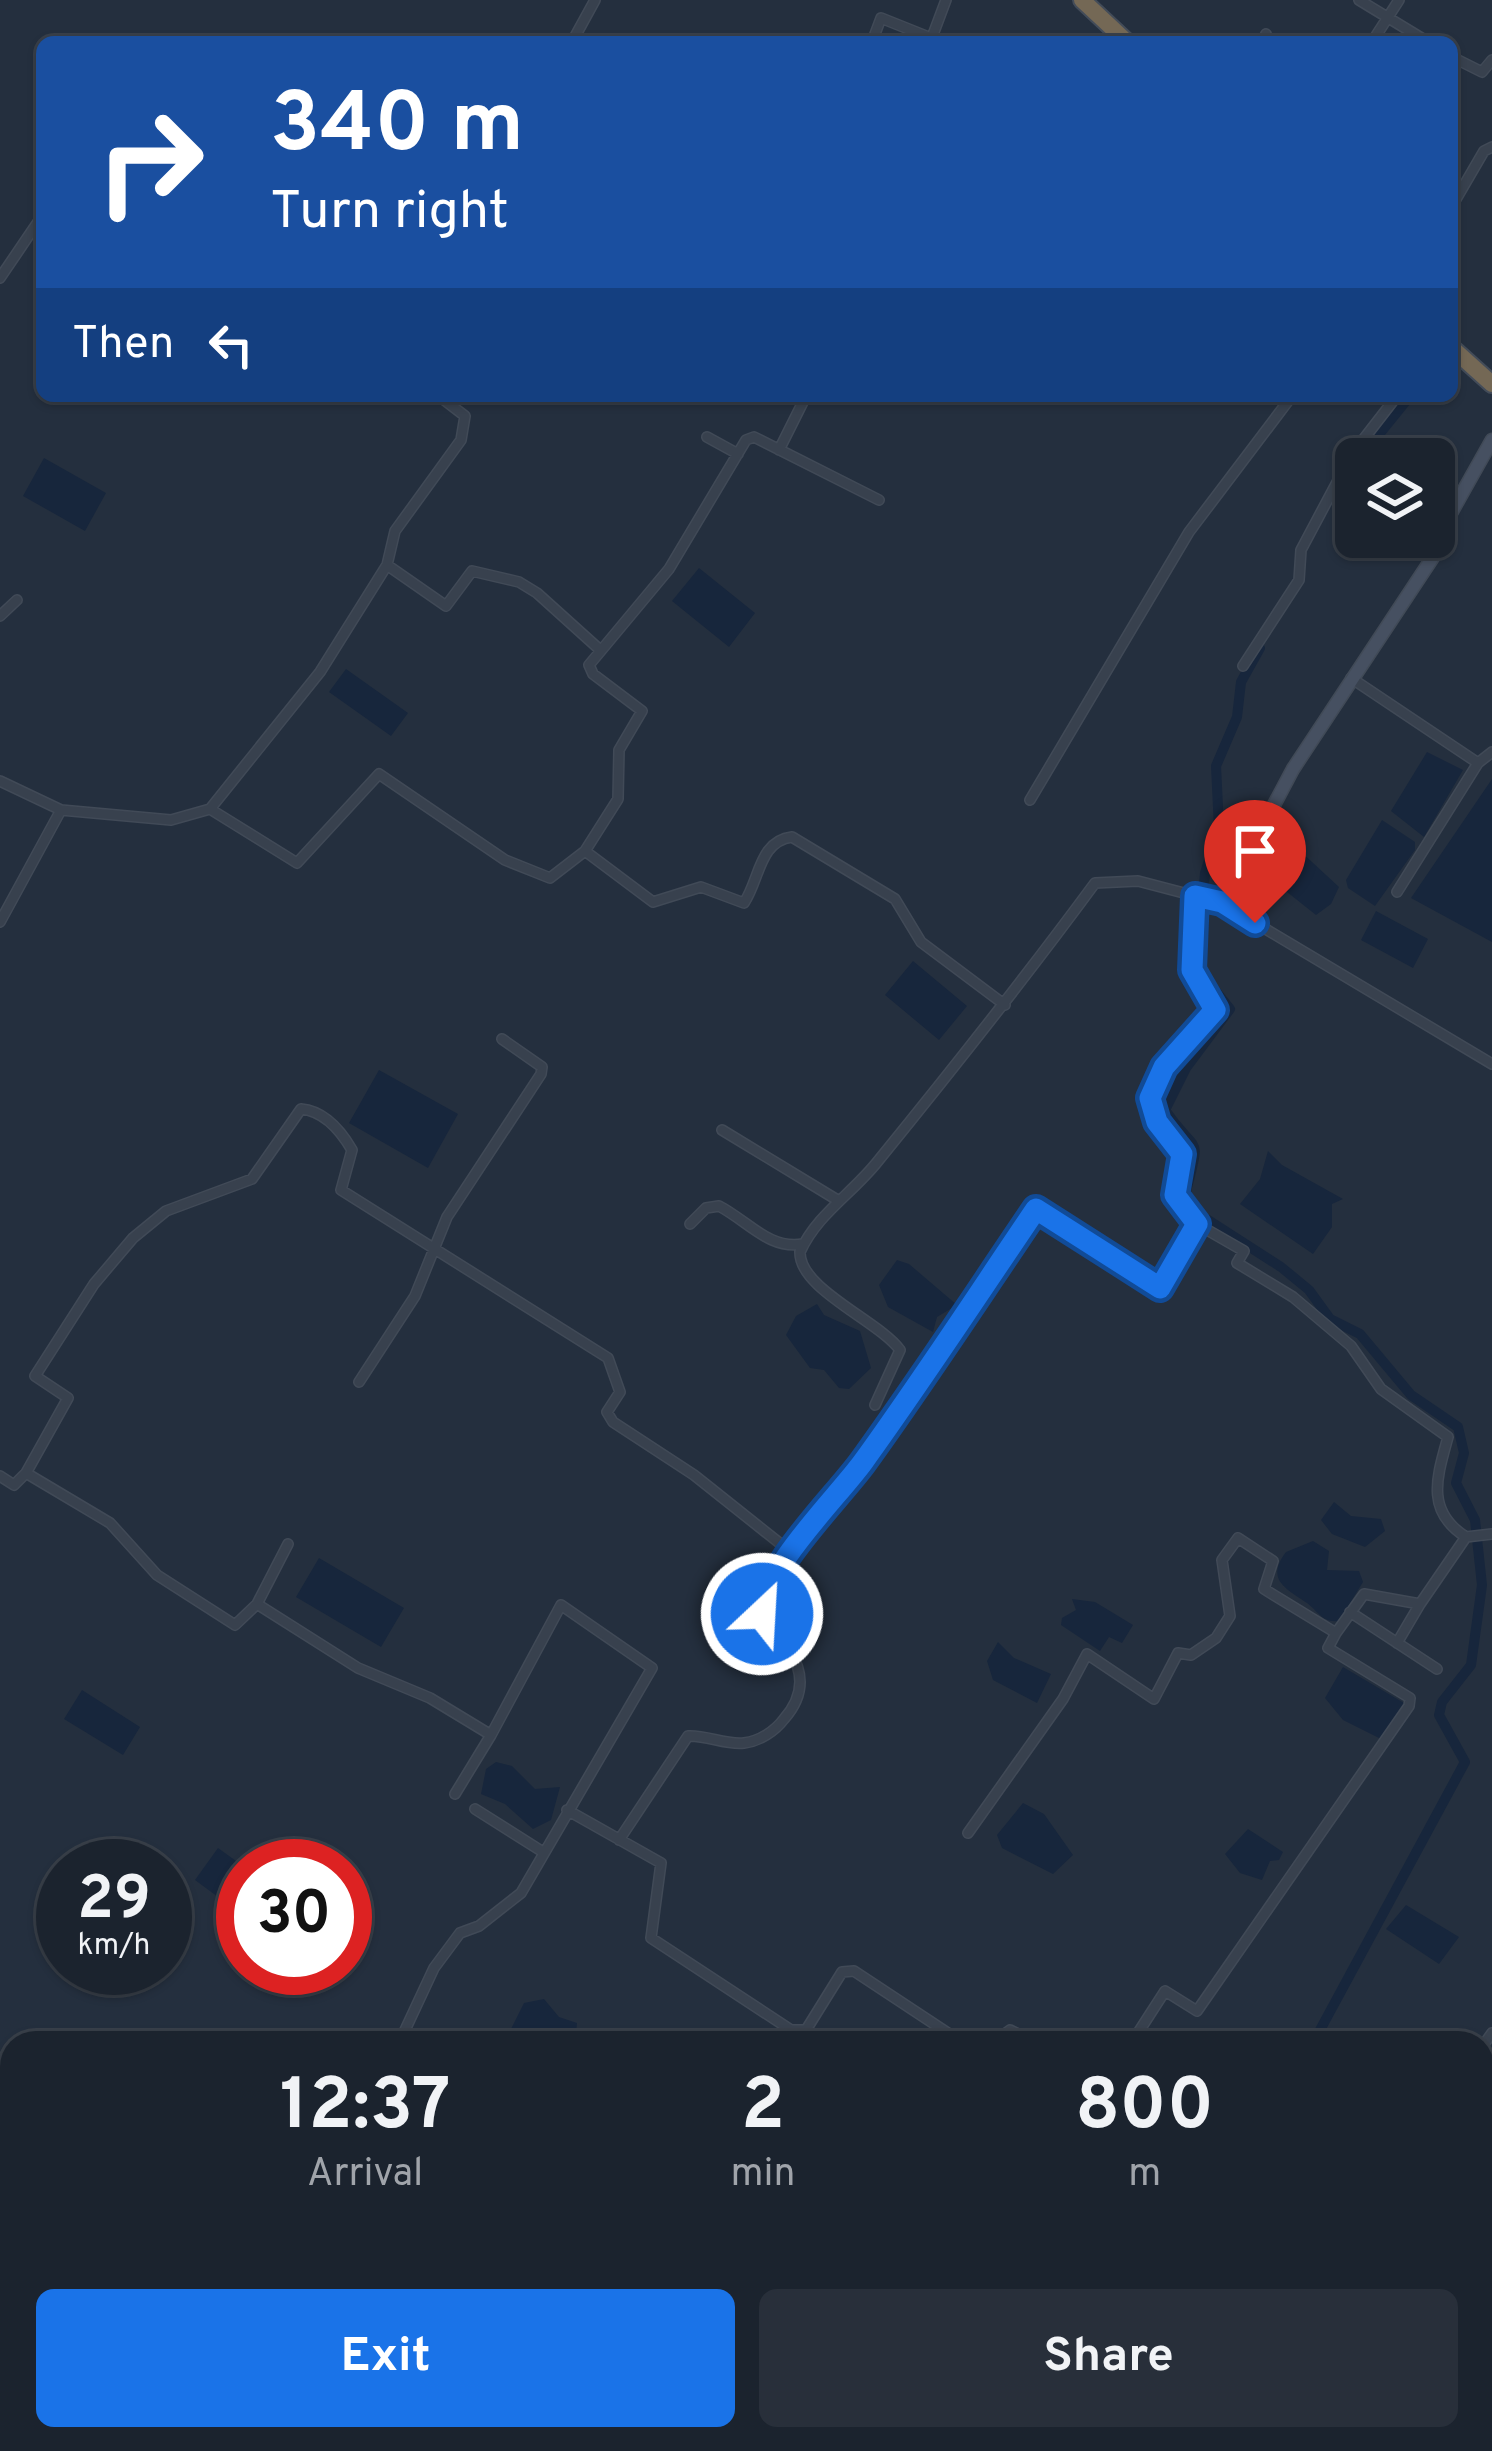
<!DOCTYPE html>
<html lang="en">
<head>
<meta charset="utf-8">
<style>
  :root { --surface:#1b232e; --page:#282f3a; --text:#f1f3f6; --muted:#a0a4aa; --line:#39404a; --accent:#1a73e8 }
  body { margin:0; font-family:Overpass,sans-serif; background:var(--page); color:var(--text); height:100vh; display:flex; flex-direction:column; font-size:45px; white-space:nowrap }
  * { box-sizing:border-box; margin:0 }
  p { font-size:39px; color:var(--muted) }
  .icon { flex:none; width:66px; height:66px; fill:none; stroke:currentColor; stroke-width:2; stroke-linecap:round; stroke-linejoin:round }
  .map { position:relative; flex:1; overflow:hidden }
  .drawer { position:absolute; left:0px; top:2031px; width:1494px; height:420px; display:flex; flex-direction:column; background:var(--surface); border-radius:36px 36px 0 0; box-shadow:0 3px 9px #0004,0 0 0 3px var(--line) }
  .drawer>* { flex:none }
  .hud { position:absolute; left:36px; top:36px; width:1422px; height:366px; border-radius:18px; box-shadow:0 3px 9px #0004,0 0 0 3px var(--line); background:#1a4fa0; color:#fff; overflow:hidden }
  .tools { position:absolute; left:1335px; top:438px; display:grid; gap:24px }
  .tools a { display:grid; place-items:center; width:120px; height:120px; border-radius:18px; background:var(--surface); box-shadow:0 3px 9px #0004,0 0 0 3px var(--line); font-size:60px }
  .speed { position:absolute; left:36px; top:1839px; display:flex; gap:24px; font-size:60px; font-weight:700; text-align:center }
  .speed>* { display:grid; place-content:center; width:156px; height:156px; border-radius:50%; background:var(--surface); box-shadow:0 3px 9px #0004,0 0 0 3px var(--line); line-height:1 }
  .speed small { font-size:30px; font-weight:400 }
  .speed .limit { border:18px solid #d22; background:#fff; color:#111 }
  .pin { position:absolute; display:grid; place-items:center; width:102px; height:102px; color:#fff; margin:-123px -51px; border-radius:50% 50% 50% 0; rotate:-45deg; box-shadow:0 0 12px #0007 }
  .pin .icon { rotate:45deg }
  .me { position:absolute; width:132px; margin:-66px; rotate:25deg; stroke-linejoin:round; filter:drop-shadow(0 0 9px #0008) }
  .turn { display:flex; align-items:center; gap:42px; height:252px; padding:0 36px; font-size:54px }
  .turn .icon { width:156px; height:156px; stroke-width:2.5 }
  .turn b { display:block; font-size:84px; line-height:102px }
  .then { display:flex; align-items:center; height:114px; padding:0 36px; background:#0003; gap:24px; font-size:45px }
  .eta { display:flex; justify-content:space-evenly; align-items:center; height:204px; text-align:center }
  .eta b { font-size:72px; font-weight:700; line-height:84px }
  .cta { display:flex; gap:24px; margin-top:auto; padding:24px 36px }
  .cta a { flex:1; height:138px; border-radius:18px; background:var(--accent); color:#fff; font-size:48px; font-weight:700; line-height:138px; text-align:center }
  .cta a+a { background:var(--page); color:var(--text) }
  .map>svg:first-child { display:block }
  .water { fill:#17263c }
  .lines { fill:none; stroke-linecap:round; stroke-linejoin:round }
  .canal { stroke:#17263c; stroke-width:10 }
  .street-casing { stroke:#414a57; stroke-width:12 }
  .secondary-casing { stroke:#414a57; stroke-width:15 }
  .highway-casing { stroke:#434c59; stroke-width:20 }
  .street { stroke:#38414e; stroke-width:9 }
  .secondary { stroke:#465061; stroke-width:12 }
  .highway { stroke:#746855; stroke-width:16 }
  .route-casing { stroke:#114b97; stroke-width:30 }
  .route { stroke:#1a73e8; stroke-width:21 }
</style>
</head>
<body>
<div class="map">
<svg width="1492" height="2451" viewBox="0 0 1492 2451">
  <rect width="100%" height="100%" fill="#242f3e"/>
  <path class="water" d="M44,458L106,493L85,531L23,496Z
    M699,568L755,613L729,647L672,601Z
    M346,669L408,713L391,736L329,692Z
    M1427,752L1463,770L1424,837L1391,811Z
    M1492,779V942L1411,898Z
    M1382,820L1415,842V850L1375,906L1348,888L1346,880Z
    M1299,850L1339,887L1331,904L1316,915L1277,884Z
    M1376,911L1428,939L1413,968L1361,940Z
    M913,961L967,1006L939,1040L885,995Z
    M379,1070L458,1114L428,1168L349,1123Z
    M1268,1151L1282,1165L1343,1199L1332,1204V1227L1313,1254L1240,1204L1260,1179Z
    M897,1260L909,1264L957,1305L937,1317L933,1332L888,1307L879,1285Z
    M817,1304L824,1315L860,1331L871,1368L849,1389L839,1388L824,1370L810,1368L786,1335L796,1316Z
    M1334,1502L1351,1516L1381,1519L1385,1531L1365,1547L1332,1534L1321,1520Z
    M1313,1541L1329,1551L1327,1570L1359,1571L1363,1582L1339,1621C1322,1623 1319,1612 1307,1603C1286,1588 1265,1580 1286,1552Z
    M319,1558L404,1608L381,1647L296,1597Z
    M1072,1599L1095,1602L1133,1625L1122,1643L1109,1637L1100,1651L1061,1625L1062,1618L1076,1610Z
    M998,1642L1014,1658L1051,1674L1037,1703L993,1680L987,1661Z
    M1343,1667L1404,1703L1381,1739L1343,1720L1325,1698Z
    M82,1690L140,1727L123,1755L64,1719Z
    M496,1762L512,1766L535,1789L560,1787L551,1820L533,1829L505,1804L481,1794L486,1769Z
    M1023,1803L1044,1814L1073,1855L1053,1874L1002,1848L997,1835Z
    M1248,1829L1283,1852L1279,1860L1270,1861L1262,1880L1240,1873L1225,1854Z
    M218,1848L243,1866V1886L229,1905L195,1880Z
    M1406,1905L1459,1937L1439,1964L1386,1929Z
    M544,1999L559,2017L577,2023L575,2043L526,2042L510,2031L524,2003Z"/>
  <g class="lines">
    <path class="canal" d="M1359,459L1410,396
      M1332,499L1356,463
      M1260,648L1241,682L1237,717L1216,766L1219,828L1205,873L1198,950L1203,975L1230,1009L1186,1068L1165,1110C1197,1157 1202,1131 1186,1191L1194,1211L1281,1267L1309,1290L1330,1319L1360,1334L1411,1395L1458,1427L1464,1453L1456,1483L1475,1520L1482,1585L1471,1665L1442,1702L1439,1715L1465,1762L1313,2043
      M1003,2451L1026,2439"/>
    <defs>
      <path id="street" d="M1359,0L1428,42
        M931,40L946,0
        M572,42L595,0
        M872,42L881,18L931,38
        M1262,42L1266,34
        M1372,42L1399,0
        M1452,57L1482,72L1492,60
        M1452,206L1484,151L1492,147
        M0,278L42,216
        M707,437L738,454
        M779,450L806,396
        M387,565L446,606L472,571L519,582L537,593L598,648
        M0,616L17,600
        M1243,666L1299,580L1301,550L1352,454L1397,396
        M1351,678L1478,763L1492,752
        M0,781L61,810L171,820L210,809L320,672L387,565L395,531L461,440L465,416L439,396
        M1030,800L1189,532L1292,396
        M210,809L297,863L379,774L505,860L550,878L585,851L618,799L619,750L642,711L593,674L589,665L669,569L746,440L754,437L879,500
        M585,851L653,902L701,887L744,903C760,879 759,841 792,837L895,899L921,942L1005,1005
        M1397,892L1478,763
        M1195,896L1192,970L1216,1003L1215,1010L1164,1067L1150,1098L1157,1122L1182,1154L1175,1195L1197,1224L1244,1251L1237,1263L1293,1297L1351,1346L1381,1389L1448,1437C1437,1477 1425,1511 1466,1537L1492,1534
        M0,922L61,810
        M722,1130L839,1201
        M690,1224L706,1208L719,1206C748,1221 769,1250 803,1244
        M359,1382L415,1296L447,1217L541,1074L542,1067L502,1039
        M875,1405L900,1350C879,1321 799,1289 800,1252C817,1214 853,1193 878,1161C952,1070 1025,978 1095,883L1138,881L1222,903L1492,1064
        M0,1476L14,1485L26,1473
        M257,1604L288,1544
        M1350,1612L1437,1669
        M1397,1643L1420,1604
        M455,1794L491,1735L430,1698L358,1668L257,1604L235,1625L157,1575L110,1523L26,1473L68,1398L35,1376L94,1284L133,1238L166,1211L252,1179L301,1109C324,1111 341,1131 352,1150L341,1190L608,1358L620,1392L607,1412L613,1422L694,1475L792,1553L863,1463L1036,1209L1160,1289L1197,1224
        M475,1809L543,1852
        M567,1810L661,1863L651,1938L791,2030H806L842,1972L854,1971L963,2043
        M968,1833L1063,1699L1087,1654L1154,1699L1178,1653L1191,1655L1216,1638L1230,1616L1222,1560L1238,1538L1273,1561L1264,1589L1336,1633L1364,1594L1420,1604L1466,1537
        M619,1840L688,1736C707,1735 725,1745 744,1743C760,1741 775,1731 784,1719C819,1679 790,1648 762,1614L766,1591L792,1553
        M399,2043L434,1968L460,1933L479,1926L521,1893L652,1668L561,1605L491,1735
        M992,2043L1010,2030L1037,2043
        M1140,2043L1134,2039L1165,1991L1197,2011L1409,1706L1410,1698L1328,1648L1336,1633
        M1482,2047L1492,2033
        M1482,2272L1492,2260
        M0,2372L12,2381
        M116,2439L133,2451
        M1458,2439L1476,2451
        M188,2451L195,2439
        M1421,2451L1430,2439"/>
      <path id="secondary" d="M1222,903L1293,769L1441,545L1442,529L1492,440"/>
      <path id="highway" d="M1082,0L1127,42
        M1452,348L1492,384"/>
    </defs>
    <use href="#street" class="street-casing"/>
    <use href="#secondary" class="secondary-casing"/>
    <use href="#highway" class="highway-casing"/>
    <use href="#street" class="street"/>
    <use href="#secondary" class="secondary"/>
    <use href="#highway" class="highway"/>
  </g>
  <g class="lines">
    <defs>
      <path id="route" d="M762,1614C763,1569 836,1499 863,1462C923,1379 979,1293 1036,1209L1160,1288L1197,1224L1175,1195L1182,1154L1157,1122L1150,1098L1164,1067L1215,1010L1192,970L1195,896L1222,902L1255,923"/>
    </defs>
    <use href="#route" class="route-casing"/>
    <use href="#route" class="route"/>
  </g>
</svg>
<div class="tools">
<a><svg class="icon" aria-label="layers" viewBox="0 0 24 24"><path d="M12 4l9 5-9 5-9-5zM3 14l9 5 9-5"/></svg></a>
</div>
<div class="speed"><div>29<small>km/h</small></div><div class="limit">30</div></div>
<div class="pin" style="left:1255px;top:923px;background:#d93025"><svg class="icon" aria-label="arrive" viewBox="0 0 24 24"><path d="M6 21V4h12l-3 4 3 4H6"/></svg></div>
<svg class="me" style="left:762px;top:1614px" viewBox="-20 -20 40 40"><circle r="17" fill="#1a73e8" stroke="#fff" stroke-width="3"/><path d="M0-11L8 9 0 5-8 9z" fill="#fff"/></svg>
<div class="hud">
<div class="turn"><svg class="icon" aria-label="right" viewBox="0 0 24 24"><path d="M7 20v-9h11M14 6l5 5-5 5"/></svg><div><b>340 m</b>Turn right</div></div>
<div class="then">Then<svg class="icon" aria-label="left" viewBox="0 0 24 24"><path d="M17 20v-9H6M10 6l-5 5 5 5"/></svg></div>
</div>
<section class="drawer">
<div class="eta">
<div><b>12:37</b><p>Arrival</p></div>
<div><b>2</b><p>min</p></div>
<div><b>800</b><p>m</p></div>
</div>
<div class="cta"><a>Exit</a><a>Share</a></div>
</section>
</div>
</body>
</html>
